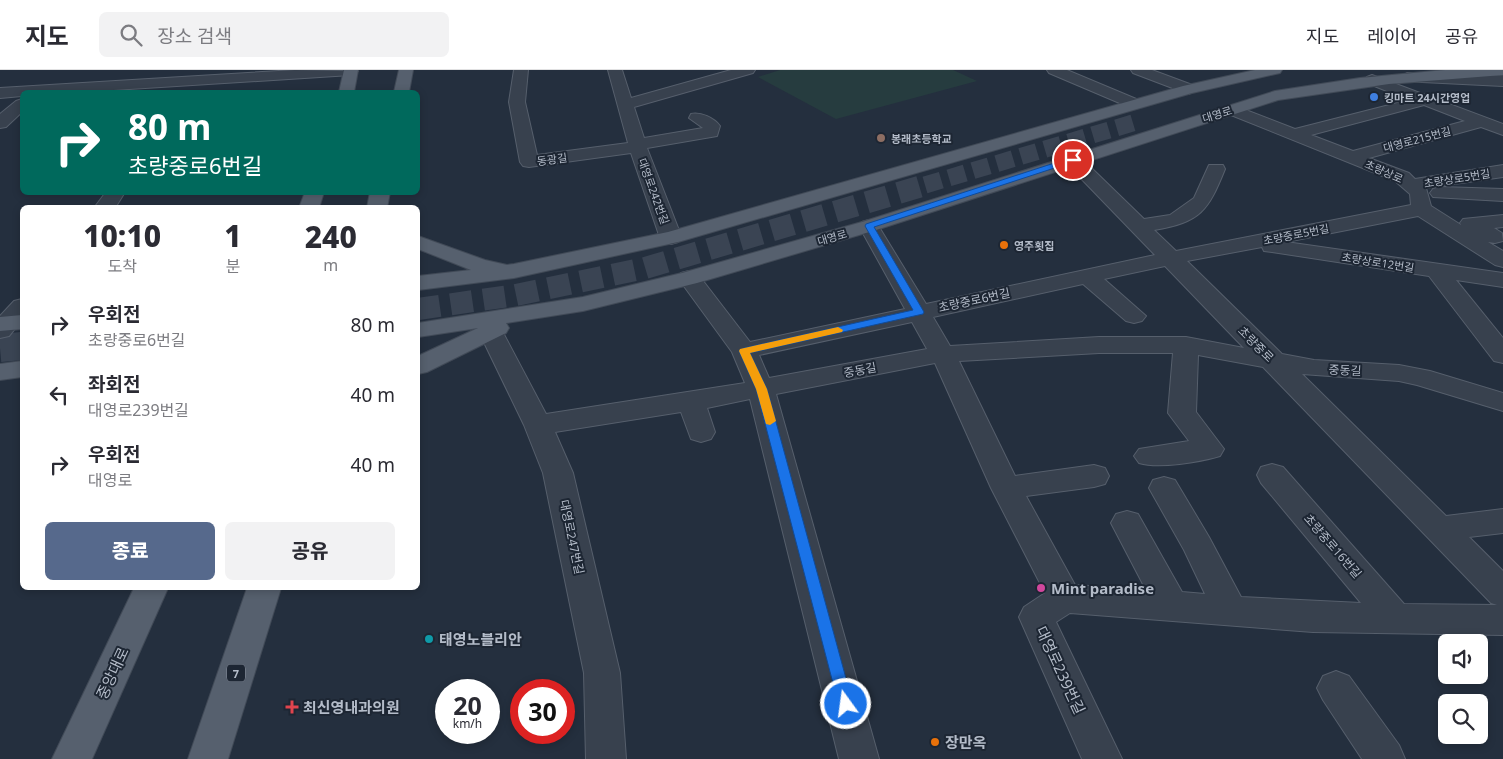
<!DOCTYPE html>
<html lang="ko">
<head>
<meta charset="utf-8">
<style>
  :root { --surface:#fff; --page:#f2f2f3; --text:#2b2b33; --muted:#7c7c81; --line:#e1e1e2; --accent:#56698c }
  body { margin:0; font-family:"Noto Sans","Noto Sans KR",sans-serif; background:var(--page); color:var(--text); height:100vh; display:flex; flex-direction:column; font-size:19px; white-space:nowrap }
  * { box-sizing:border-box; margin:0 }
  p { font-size:16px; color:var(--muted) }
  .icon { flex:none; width:28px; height:28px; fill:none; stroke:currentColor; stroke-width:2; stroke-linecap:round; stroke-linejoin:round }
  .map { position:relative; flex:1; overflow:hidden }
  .panel { position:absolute; left:20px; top:135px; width:400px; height:385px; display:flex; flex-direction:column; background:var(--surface); border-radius:8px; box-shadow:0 2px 8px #0003 }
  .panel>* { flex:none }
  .hud { position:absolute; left:20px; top:20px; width:400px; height:105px; border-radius:8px; box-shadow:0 2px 8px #0003; background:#00695c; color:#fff; overflow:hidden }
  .buttons { position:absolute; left:1438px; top:564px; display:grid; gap:10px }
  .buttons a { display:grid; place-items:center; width:50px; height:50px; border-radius:8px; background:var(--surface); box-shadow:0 2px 8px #0003; font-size:25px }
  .speed { position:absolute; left:435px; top:609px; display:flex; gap:10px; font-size:25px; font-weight:700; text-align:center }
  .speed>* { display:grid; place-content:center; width:65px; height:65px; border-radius:50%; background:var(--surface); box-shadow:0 2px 8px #0003; line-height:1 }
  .speed small { font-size:12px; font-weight:400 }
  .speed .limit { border:8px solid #d22; background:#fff; color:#111 }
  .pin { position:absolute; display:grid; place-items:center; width:42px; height:42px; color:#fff; margin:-21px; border:2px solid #fff; border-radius:50%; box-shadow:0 1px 5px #0007 }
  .me { position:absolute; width:55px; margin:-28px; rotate:346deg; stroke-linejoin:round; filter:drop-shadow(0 0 4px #0008) }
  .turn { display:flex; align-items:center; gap:18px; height:105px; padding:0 25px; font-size:22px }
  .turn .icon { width:65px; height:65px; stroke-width:2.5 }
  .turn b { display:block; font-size:35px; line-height:42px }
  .eta { display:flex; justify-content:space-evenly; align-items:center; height:85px; text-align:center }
  .eta b { font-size:30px; font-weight:800; line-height:35px }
  .button { display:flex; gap:10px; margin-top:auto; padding:10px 25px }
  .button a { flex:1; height:58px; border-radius:8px; background:var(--accent); color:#fff; font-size:20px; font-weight:800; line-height:58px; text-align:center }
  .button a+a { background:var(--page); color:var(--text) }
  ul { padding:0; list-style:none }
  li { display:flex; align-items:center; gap:15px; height:70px; padding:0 25px }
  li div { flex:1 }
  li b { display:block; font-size:19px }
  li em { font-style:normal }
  header { display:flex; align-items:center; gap:30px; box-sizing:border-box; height:70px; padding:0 25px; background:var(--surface); border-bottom:1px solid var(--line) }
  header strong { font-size:24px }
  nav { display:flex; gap:28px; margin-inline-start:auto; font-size:18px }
  .search { width:350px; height:45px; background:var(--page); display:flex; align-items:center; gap:12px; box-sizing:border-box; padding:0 18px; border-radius:8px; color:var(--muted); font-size:19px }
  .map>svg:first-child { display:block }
  .green { fill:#263c3f }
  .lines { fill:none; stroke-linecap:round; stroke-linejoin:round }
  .major-tunnel-far2 { stroke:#3a4453; stroke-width:17; stroke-dasharray:17 8; stroke-linecap:butt }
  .major-tunnel-far1 { stroke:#3a4453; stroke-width:22; stroke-dasharray:22 11; stroke-linecap:butt }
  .major-tunnel { stroke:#3a4453; stroke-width:28; stroke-dasharray:28 14; stroke-linecap:butt }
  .minor-casing { stroke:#565f6c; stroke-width:2 }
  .major-casing { stroke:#414a57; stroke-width:2 }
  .minor { fill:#38414e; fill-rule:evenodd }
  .major { fill:#56606e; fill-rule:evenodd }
  .route { fill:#1a73e8; stroke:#114b97 }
  .slow { fill:#f59e0b }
  .shop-dot { fill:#3f7fe0; stroke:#1d2633; stroke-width:2 }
  .education-dot { fill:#8d6e63; stroke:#1d2633; stroke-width:2 }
  .food-dot { fill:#e8710a; stroke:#1d2633; stroke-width:2 }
  .hotel-dot { fill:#d1479c; stroke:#1d2633; stroke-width:2 }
  .culture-dot { fill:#0f9aa8; stroke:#1d2633; stroke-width:2 }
  .health-dot { fill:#e0444e; stroke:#1d2633; stroke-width:2 }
  .labels { text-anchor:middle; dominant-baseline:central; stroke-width:4; stroke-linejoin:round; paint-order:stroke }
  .far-poi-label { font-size:11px; font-weight:bold; fill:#b4bcc9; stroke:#1d2633; text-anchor:start }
  .far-street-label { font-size:11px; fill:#b4bcc9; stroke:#1d2633 }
  .shield { fill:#1d2633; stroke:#878f9c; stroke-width:1 }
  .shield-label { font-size:11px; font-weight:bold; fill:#b4bcc9 }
  .street-label { font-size:12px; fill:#b4bcc9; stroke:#1d2633 }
  .near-poi-label { font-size:15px; font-weight:bold; fill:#b4bcc9; stroke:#1d2633; text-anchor:start }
  .near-street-label { font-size:15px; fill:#b4bcc9; stroke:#1d2633 }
</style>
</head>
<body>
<header>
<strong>지도</strong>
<div class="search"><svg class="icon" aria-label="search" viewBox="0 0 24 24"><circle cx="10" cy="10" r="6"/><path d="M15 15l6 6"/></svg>장소 검색</div>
<nav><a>지도</a><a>레이어</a><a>공유</a></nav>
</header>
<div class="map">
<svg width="1503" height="689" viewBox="0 0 1503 689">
  <rect width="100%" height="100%" fill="#242f3e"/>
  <path class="green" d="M780,0H953L977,11L836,49L758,7Z"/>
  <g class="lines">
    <path class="major-tunnel-far2" d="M925,115L1136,52"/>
    <path class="major-tunnel-far1" d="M418,239L516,225L645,198L929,114"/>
    <path class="major-tunnel" d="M0,278L22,276"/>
    <defs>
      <path id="minor" d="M295,0L358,1L351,5L82,22H22V26L0,28V18Z
        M514,0H528L525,32L537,85L628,73L608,0H622L631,28L731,0H755L753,3L634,37L644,68L703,58L689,48L691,44C701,42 714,48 720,56L717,66L647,78L682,168L678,172L671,174L664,172L660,168L631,83L529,97L523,96L520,92L509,32Z
        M1047,0H1067L1141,31L1143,34L1135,39L1129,37L1049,3Z
        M1131,0H1152L1195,16L1197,19L1189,24L1183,22L1133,3Z
        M1407,3L1503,6V16L1402,11L1399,8Z
        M1372,5L1503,54V65L1481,57L1369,88L1409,103L1415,109L1503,95V107L1426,118L1431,136L1461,155L1460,153L1463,149L1503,145V157L1494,158L1502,163L1503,171L1495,173L1488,172L1503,181V197L1495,195L1418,146L1286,172L1503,203V217L1456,210L1503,268V293L1494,291L1429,206L1272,182L1264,181L1262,177L1187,191L1282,284L1314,290L1399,295L1430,301L1503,323V341L1417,315L1399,311L1302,304L1446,446L1503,439V463L1469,467L1503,501V565L1313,562L1070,543L1056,552L1122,689H1082L1019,547L1024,537L1045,523L991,418L935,293L776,324L879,689H839L750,329L707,338L715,362L711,369L701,372L691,369L681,342L555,362L573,403L620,603L626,689H586L584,603L543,403L524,355L478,260L481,255L490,253L499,255L546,344L745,313L732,282L678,208L681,203L689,201L697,203L750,272L905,239L859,156L862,152L869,150L876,152L926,234L1155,185L1067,94L1064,90L1067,86H1079L1144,149L1170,145L1194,128L1209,95H1223L1225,99C1208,141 1201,152 1154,160L1176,181L1411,135L1410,124L1395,111L1226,43L1224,40L1226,37H1238L1295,59L1409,30L1367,13L1364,10L1367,7ZM1424,35L1465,51L1353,81L1311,65ZM1165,196L1244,278L1186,267H1099L950,276L933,247L1083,214L1126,251L1134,253L1142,251L1146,246L1104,209ZM912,252L927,279L769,308L759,285ZM1099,283H1173L1168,343L1189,371L1139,379L1134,386L1139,393C1159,399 1200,392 1220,386L1224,379L1196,342L1198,285L1263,297L1491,533L1497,535L1404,534L1283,397L1272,394L1261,397L1257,405L1261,413L1361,533L1241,527L1209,467L1175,410L1164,407L1153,410L1149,418L1184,480L1205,524L1182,522L1138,444L1127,441L1116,444L1111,453L1146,520L1075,515L1026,426L1094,417L1105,414L1109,406L1105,398L1094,395L1015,406L959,291Z
        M22,29V42L6,57L0,58V44L16,31Z
        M1440,117L1503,119V131L1433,127L1430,123L1433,119Z
        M106,122H125L115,138H94Z
        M22,229V250L9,266L0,268V246L14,231Z
        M1336,601L1349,606L1399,675L1405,689H1362L1323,630L1317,618L1323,606Z"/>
      <path id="major" d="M344,0H358L354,22H339Z
        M399,0H413L409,22H394Z
        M1255,0H1282L1280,3L1192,23L678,172L514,208L418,220V206L471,200L418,179V166L485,190L507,195L514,194L668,162L1183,16Z
        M1445,0H1503V5L1389,14L1278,30L876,160L697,213L583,241L506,253L509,258L506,263L427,302L418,304V286L478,258L418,267V253L583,227L682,203L862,152L1275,21L1360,8Z
        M305,122H324L319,138H299Z
        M370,122H390L387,138H367Z
        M22,245V259L0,261V247Z
        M22,291V307L0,310V294Z
        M134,518H168L92,689H52Z
        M247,518H281L228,689H188Z"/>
    </defs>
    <use href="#minor" class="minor-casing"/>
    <use href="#major" class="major-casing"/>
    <use href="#minor" class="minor"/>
    <use href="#major" class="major"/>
  </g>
  <path class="route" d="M1073,87L1077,90L1076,91L874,157L924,242L923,244L750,283L767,319L853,634L851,640L846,642L840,640L756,319L739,281L744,278L913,240L865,156L866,154Z"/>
  <path class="slow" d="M838,257L843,260L842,262L750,283L767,319L776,351L770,355L766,354L756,319L739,281L740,279Z"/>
  <circle class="shop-dot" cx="1374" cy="27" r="5"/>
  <circle class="education-dot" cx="881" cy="68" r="5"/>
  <g class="food-dot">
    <circle cx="1004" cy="175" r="5"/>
    <circle cx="935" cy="672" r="5"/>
  </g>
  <circle class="hotel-dot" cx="1041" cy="518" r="5"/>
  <circle class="culture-dot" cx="429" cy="569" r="5"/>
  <path class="health-dot" d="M289.5 629.5h5v5h5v5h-5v5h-5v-5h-5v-5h5z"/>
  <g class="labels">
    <g class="far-poi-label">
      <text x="1384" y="27">킹마트 24시간영업</text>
      <text x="891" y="68">봉래초등학교</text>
      <text x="1014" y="175">영주횟집</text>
    </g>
    <g class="far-street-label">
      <text transform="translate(1217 44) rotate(-17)">대영로</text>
      <text transform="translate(1417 69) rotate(-15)">대영로215번길</text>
      <text transform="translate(552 89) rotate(-8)">동광길</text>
      <text transform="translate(1384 101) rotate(24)">초량상로</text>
      <text transform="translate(1457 108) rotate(-9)">초량상로5번길</text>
      <text transform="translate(654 121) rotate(70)">대영로242번길</text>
      <text transform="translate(1296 164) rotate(-11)">초량중로5번길</text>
      <text transform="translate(832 167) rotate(-16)">대영로</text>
      <text transform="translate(1378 192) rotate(9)">초량상로12번길</text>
    </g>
    <rect class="shield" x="227" y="594.5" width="18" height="17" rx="4"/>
    <g class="shield-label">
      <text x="236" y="603">7</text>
    </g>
    <g class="street-label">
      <text transform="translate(974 230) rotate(-12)">초량중로6번길</text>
      <text transform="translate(1256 274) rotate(45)">초량중로</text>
      <text transform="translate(860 300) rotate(-11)">중동길</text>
      <text transform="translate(1345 300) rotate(3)">중동길</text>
      <text transform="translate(572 467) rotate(78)">대영로247번길</text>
      <text transform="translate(1333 476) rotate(49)">초량중로16번길</text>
    </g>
    <g class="near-poi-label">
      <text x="1051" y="518">Mint paradise</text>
      <text x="439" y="569">태영노블리안</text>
      <text x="303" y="637">최신영내과의원</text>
      <text x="945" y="672">장만옥</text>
    </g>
    <g class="near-street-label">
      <text transform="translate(1061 600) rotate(65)">대영로239번길</text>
      <text transform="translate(112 603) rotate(-65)">중앙대로</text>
    </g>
  </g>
</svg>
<div class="buttons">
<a><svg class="icon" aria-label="sound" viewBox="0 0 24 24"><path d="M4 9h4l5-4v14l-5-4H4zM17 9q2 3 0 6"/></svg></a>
<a><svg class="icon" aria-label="search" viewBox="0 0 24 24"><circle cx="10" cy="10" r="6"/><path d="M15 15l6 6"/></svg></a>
</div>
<div class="speed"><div>20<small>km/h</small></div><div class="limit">30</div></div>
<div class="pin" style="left:1073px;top:90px;background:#d93025"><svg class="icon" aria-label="arrive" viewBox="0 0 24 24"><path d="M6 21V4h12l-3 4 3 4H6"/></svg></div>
<svg class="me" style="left:846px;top:634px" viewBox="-20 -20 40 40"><circle r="17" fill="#1a73e8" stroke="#fff" stroke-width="3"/><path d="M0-11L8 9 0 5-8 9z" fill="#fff"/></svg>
<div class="hud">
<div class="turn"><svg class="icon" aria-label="right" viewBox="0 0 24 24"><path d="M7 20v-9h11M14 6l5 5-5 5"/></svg><div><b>80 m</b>초량중로6번길</div></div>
</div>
<section class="panel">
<div class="eta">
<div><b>10:10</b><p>도착</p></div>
<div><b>1</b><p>분</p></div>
<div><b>240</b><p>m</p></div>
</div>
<ul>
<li><svg class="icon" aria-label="right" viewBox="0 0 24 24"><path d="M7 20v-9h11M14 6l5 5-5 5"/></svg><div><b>우회전</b><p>초량중로6번길</p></div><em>80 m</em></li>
<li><svg class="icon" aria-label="left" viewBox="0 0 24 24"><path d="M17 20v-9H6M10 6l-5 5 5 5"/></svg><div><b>좌회전</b><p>대영로239번길</p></div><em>40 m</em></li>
<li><svg class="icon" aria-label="right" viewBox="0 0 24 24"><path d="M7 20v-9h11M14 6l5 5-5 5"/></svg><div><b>우회전</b><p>대영로</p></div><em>40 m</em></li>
</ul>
<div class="button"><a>종료</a><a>공유</a></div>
</section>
</div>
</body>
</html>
